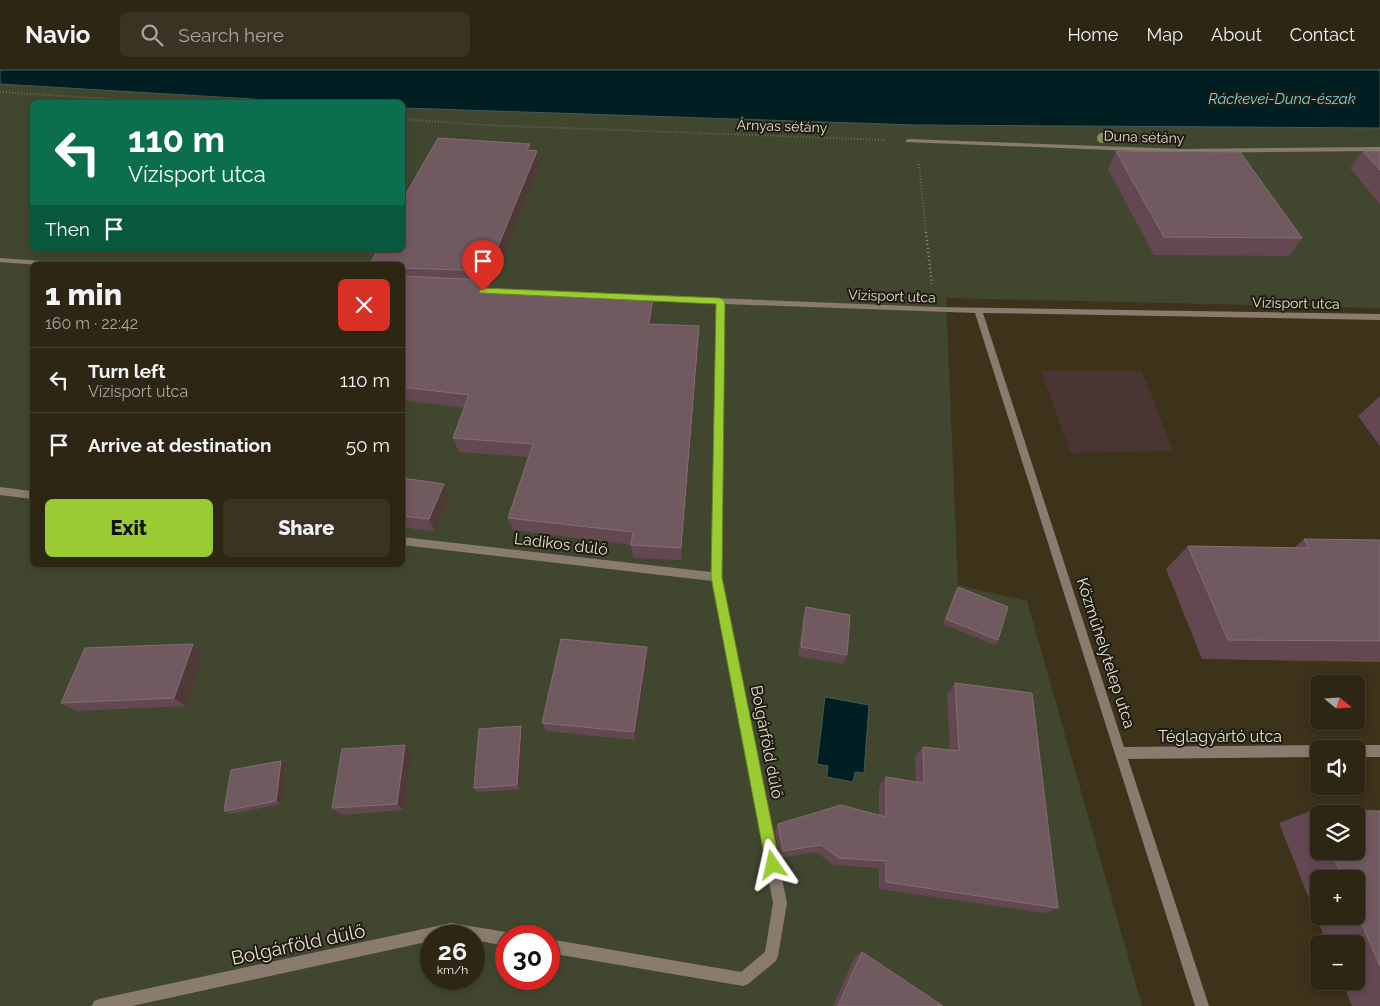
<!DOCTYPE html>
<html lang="en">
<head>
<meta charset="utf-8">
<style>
  :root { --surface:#2e2614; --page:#3a3222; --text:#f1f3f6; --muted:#a7a5a0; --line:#494334; --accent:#9bcb32 }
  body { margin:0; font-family:Raleway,sans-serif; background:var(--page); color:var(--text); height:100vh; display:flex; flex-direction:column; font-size:19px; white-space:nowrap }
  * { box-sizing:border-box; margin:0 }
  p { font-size:16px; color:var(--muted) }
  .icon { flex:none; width:28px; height:28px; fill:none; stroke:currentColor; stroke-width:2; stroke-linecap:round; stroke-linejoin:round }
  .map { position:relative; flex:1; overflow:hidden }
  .panel { position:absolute; left:30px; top:192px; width:375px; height:305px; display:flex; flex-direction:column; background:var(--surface); border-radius:8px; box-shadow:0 2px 8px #0003,0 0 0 1px var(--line) }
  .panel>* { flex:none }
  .hud { position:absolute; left:30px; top:30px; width:375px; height:152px; border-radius:8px; box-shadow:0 2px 8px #0003,0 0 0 1px var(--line); background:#0b6e4f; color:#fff; overflow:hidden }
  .needle { width:32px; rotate:108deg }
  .controls { position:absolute; left:1310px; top:605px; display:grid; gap:10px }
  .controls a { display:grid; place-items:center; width:55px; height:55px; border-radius:8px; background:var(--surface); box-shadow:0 2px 8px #0003,0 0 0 1px var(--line); font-size:25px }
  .speed { position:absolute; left:420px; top:855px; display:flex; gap:10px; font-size:25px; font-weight:700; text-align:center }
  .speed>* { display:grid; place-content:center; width:65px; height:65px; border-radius:50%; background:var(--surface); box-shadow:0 2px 8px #0003,0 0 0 1px var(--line); line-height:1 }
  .speed small { font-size:12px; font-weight:400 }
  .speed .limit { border:8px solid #d22; background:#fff; color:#111 }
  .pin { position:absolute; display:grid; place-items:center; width:42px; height:42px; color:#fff; margin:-51px -21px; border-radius:50% 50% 50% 0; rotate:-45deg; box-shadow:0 0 5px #0007 }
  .pin .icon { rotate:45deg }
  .me { position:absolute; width:55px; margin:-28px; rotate:349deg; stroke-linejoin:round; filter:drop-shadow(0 0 4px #0008) }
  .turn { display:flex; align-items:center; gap:18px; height:105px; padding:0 15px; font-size:22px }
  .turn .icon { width:65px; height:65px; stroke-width:2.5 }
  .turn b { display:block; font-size:35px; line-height:42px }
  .then { display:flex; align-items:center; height:48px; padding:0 15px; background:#0003; gap:10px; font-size:19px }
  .round { display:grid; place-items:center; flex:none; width:52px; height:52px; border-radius:8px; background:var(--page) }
  .headline { display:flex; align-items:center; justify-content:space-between; height:85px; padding:0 15px }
  h1 { font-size:30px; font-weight:800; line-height:38px }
  .button { display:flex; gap:10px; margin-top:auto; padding:10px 15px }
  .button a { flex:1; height:58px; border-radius:8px; background:var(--accent); color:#111; font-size:20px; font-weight:800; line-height:58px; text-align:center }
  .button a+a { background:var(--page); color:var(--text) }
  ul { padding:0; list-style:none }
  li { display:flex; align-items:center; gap:15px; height:65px; padding:0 15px; border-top:1px solid var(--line) }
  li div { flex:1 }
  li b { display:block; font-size:19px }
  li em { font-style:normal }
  header { display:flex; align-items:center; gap:30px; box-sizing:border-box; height:70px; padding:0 25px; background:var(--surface); border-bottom:1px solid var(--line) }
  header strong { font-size:24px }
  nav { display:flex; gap:28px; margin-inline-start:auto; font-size:18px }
  .search { width:350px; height:45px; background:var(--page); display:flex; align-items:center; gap:12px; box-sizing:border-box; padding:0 18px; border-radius:8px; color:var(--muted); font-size:19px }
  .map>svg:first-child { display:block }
  .industrial { fill:#4a3534 }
  .green { fill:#41472f; fill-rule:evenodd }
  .water { fill:#011f22; stroke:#455956 }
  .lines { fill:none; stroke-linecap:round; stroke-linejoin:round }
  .path-far1 { stroke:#958d7a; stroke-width:2; stroke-dasharray:0.5 2.5; stroke-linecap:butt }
  .path { stroke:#958d7a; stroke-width:2.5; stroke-dasharray:1 3; stroke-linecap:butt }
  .street { fill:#897b6d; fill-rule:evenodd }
  .tree { fill:#898e5e }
  .wall { fill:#634852; fill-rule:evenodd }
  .shaded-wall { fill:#4e3936 }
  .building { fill:#715960; stroke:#836e72 }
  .route { fill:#9bcb32; stroke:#658420 }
  .labels { text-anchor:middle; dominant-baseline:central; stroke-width:4; stroke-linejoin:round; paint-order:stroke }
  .far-street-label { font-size:14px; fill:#e5dfd0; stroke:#1f1b10 }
  .far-water-label { font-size:15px; font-style:italic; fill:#78d6e2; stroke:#1f1b10 }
  .street-label { font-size:16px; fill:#e5dfd0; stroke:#1f1b10 }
  .near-street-label { font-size:19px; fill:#e5dfd0; stroke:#1f1b10 }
</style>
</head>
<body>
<header>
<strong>Navio</strong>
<div class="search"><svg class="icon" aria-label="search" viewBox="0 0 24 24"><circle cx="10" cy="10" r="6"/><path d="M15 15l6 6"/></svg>Search here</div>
<nav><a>Home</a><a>Map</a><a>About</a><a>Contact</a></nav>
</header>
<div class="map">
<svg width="1380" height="936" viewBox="0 0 1380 936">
  <rect width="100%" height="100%" fill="#3d321a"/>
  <path class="industrial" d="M1041,301H1142L1173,381L1071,383Z"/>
  <path class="green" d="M0,14L303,32H32V180H402L403,38L916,55L1380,58V238L946,228L958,515L1027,531L1142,936H0ZM32,195H402V495H32ZM431,866H474V909H431ZM506,866H549V909H506Z"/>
  <path class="water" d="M0,0H1380V58L916,55L403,38L402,32H303L0,14Z
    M825,627L869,635L864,703L855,702L853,712L827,707L828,696L817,694Z"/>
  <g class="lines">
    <path class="path-far1" d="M0,22L156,32
      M402,49L483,55L885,70
      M919,94L926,163"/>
    <path class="path" d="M926,162L932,214"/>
    <path class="street" d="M908,69L1184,79L1380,77V81L1184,83L906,72V70Z
      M0,188L72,193L76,195H38L0,192Z
      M616,224L935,237L1380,244V250L983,243L1124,677L1319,675L1324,679H1319V687L1128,689L1209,936H1195L975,243L724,234L721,507L787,833L778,886L776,891L748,914L743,916L549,883V869L741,902L765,882L773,833L712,511L402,475V467L711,502L716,234L613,229V225Z
      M0,417L32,421V429L0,425Z
      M1356,675H1380V687H1356V679H1351Z
      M451,853L506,862L512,866H506V876L474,870V866H431V871L132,936H92L94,931L99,929Z"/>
  </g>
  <circle class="tree" cx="1102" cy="68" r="5"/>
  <path class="wall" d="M531,81H537L540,95L491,216H485L486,219L653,228L654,243L652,254L699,270L681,490L633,488L631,475L513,460L508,448L529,387L459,382L453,368L464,338L402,330V195Z
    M1116,81L1302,168L1289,186L1154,185L1108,99Z
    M1363,81H1380V134L1350,98Z
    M1380,326V376L1358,346Z
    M402,408L444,414L450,427L435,462L402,457Z
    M1304,469L1380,470V592L1202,589L1166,499L1188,476L1294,478Z
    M958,517L998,570L995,575L943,554L955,522Z
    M806,537L847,585L843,594L798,586L803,547Z
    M193,574L204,583L186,636L76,641L61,633Z
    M647,577L648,587L635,670L546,661L542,653Z
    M955,613L1058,838L1044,843L879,819V798L834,795L816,782L780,788L775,762L778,754L879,745V717L886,707L916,712L915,687L923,677L950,680L947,624Z
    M523,660L520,719L477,722L474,718Z
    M412,682L404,740L341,745L332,738Z
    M286,695L282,734L230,744L224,741Z
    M1313,740L1380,741V936H1352L1342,911H1356V874H1327L1279,753ZM1319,744L1356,781H1319ZM1319,809H1356V846H1319Z
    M862,882L943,936H833L855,886Z"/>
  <path class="shaded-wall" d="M530,74L532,88L527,80Z
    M537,81L540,95L491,216L488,201Z
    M484,210L488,225L480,217Z
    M653,228L654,243L650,268L649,254Z
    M699,256V270L681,490V478Z
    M444,414L450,427L435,462L429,449Z
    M193,574L204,583L186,636L174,628Z
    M647,577L648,587L635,670L634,662Z
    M521,656L523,660L520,719L517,715Z
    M405,675L412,682L404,740L397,734Z
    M281,691L286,695L282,734L276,731Z"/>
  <path class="building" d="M438,68L530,74L527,80L537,81L488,201L402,198V195H370L377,180H402V131Z
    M1116,81L1240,82L1302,168L1164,167Z
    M1363,81H1380V100Z
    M402,206L484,210L480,217L486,219L653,228L649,254L699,256L681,478L631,475L633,462L508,448L533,374L453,368L469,325L402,317Z
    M402,408L444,414L429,449L402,446Z
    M1304,469L1380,470V571L1228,570L1188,476L1309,478Z
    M958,517L1008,537L998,570L946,549Z
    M806,537L850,545L847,585L801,577Z
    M561,569L647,577L634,662L542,653Z
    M193,574L174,628L61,633L85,578Z
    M955,613L1032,623L1058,838L886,812V791L839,788L821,775L783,781L778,754L841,735L886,747V707L924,713L923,677L959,681Z
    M521,656L517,715L474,718L479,659Z
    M405,675L397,734L332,738L342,679Z
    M281,691L276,731L224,741L231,700Z
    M1313,740L1380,741V896L1356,840V809H1343L1331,781H1356V744H1319V753Z
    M862,882L943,936H838Z"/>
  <path class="route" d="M483,218L720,228L725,231L722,507L780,795L778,800L773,802L768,800L766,795L711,507L716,234L480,223L479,221Z"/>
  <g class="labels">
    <g class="far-street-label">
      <text transform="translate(782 56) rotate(2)">Árnyas sétány</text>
      <text transform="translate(1144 67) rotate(2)">Duna sétány</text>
      <text transform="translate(892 226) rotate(2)">Vízisport utca</text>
      <text transform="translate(1296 233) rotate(1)">Vízisport utca</text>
    </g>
    <g class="far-water-label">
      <text x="1282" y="29">Ráckevei-Duna-észak</text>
    </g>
    <g class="street-label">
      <text transform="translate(561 474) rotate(7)">Ladikos dűlő</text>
      <text transform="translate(1106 583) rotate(72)">Közműhelytelep utca</text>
      <text x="1220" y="666">Téglagyártó utca</text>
      <text transform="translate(767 672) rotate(79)">Bolgárföld dűlő</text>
    </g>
    <g class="near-street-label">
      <text transform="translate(298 874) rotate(-12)">Bolgárföld dűlő</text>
    </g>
  </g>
</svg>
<div class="controls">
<a><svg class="needle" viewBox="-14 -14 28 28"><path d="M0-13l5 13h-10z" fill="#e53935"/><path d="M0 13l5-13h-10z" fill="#a7a5a0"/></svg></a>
<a><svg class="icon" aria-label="sound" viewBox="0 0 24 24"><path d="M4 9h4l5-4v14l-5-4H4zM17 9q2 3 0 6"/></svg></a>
<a><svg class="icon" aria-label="layers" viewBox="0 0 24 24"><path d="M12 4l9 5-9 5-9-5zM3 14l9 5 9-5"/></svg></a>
<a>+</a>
<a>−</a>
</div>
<div class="speed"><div>26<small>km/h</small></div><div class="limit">30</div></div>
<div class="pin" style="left:483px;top:221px;background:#d93025"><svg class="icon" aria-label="arrive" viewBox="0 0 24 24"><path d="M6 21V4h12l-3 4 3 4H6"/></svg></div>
<svg class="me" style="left:773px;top:795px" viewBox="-20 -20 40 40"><path d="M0-17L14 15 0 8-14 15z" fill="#9bcb32" stroke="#fff" stroke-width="4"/></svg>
<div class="hud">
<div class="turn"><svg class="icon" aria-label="left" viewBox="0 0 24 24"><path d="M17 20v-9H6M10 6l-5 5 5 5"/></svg><div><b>110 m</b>Vízisport utca</div></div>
<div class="then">Then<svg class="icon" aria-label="arrive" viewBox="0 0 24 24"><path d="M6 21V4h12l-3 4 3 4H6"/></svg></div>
</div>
<section class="panel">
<div class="headline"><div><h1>1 min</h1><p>160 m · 22:42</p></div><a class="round" style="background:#d93025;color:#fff"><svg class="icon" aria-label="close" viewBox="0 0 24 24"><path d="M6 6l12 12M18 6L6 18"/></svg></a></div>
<ul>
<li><svg class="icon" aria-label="left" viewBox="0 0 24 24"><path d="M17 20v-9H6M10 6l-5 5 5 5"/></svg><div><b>Turn left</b><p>Vízisport utca</p></div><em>110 m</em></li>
<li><svg class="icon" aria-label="arrive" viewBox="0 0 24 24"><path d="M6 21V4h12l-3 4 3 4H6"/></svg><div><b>Arrive at destination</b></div><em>50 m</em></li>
</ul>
<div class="button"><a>Exit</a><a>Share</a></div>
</section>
</div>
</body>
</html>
